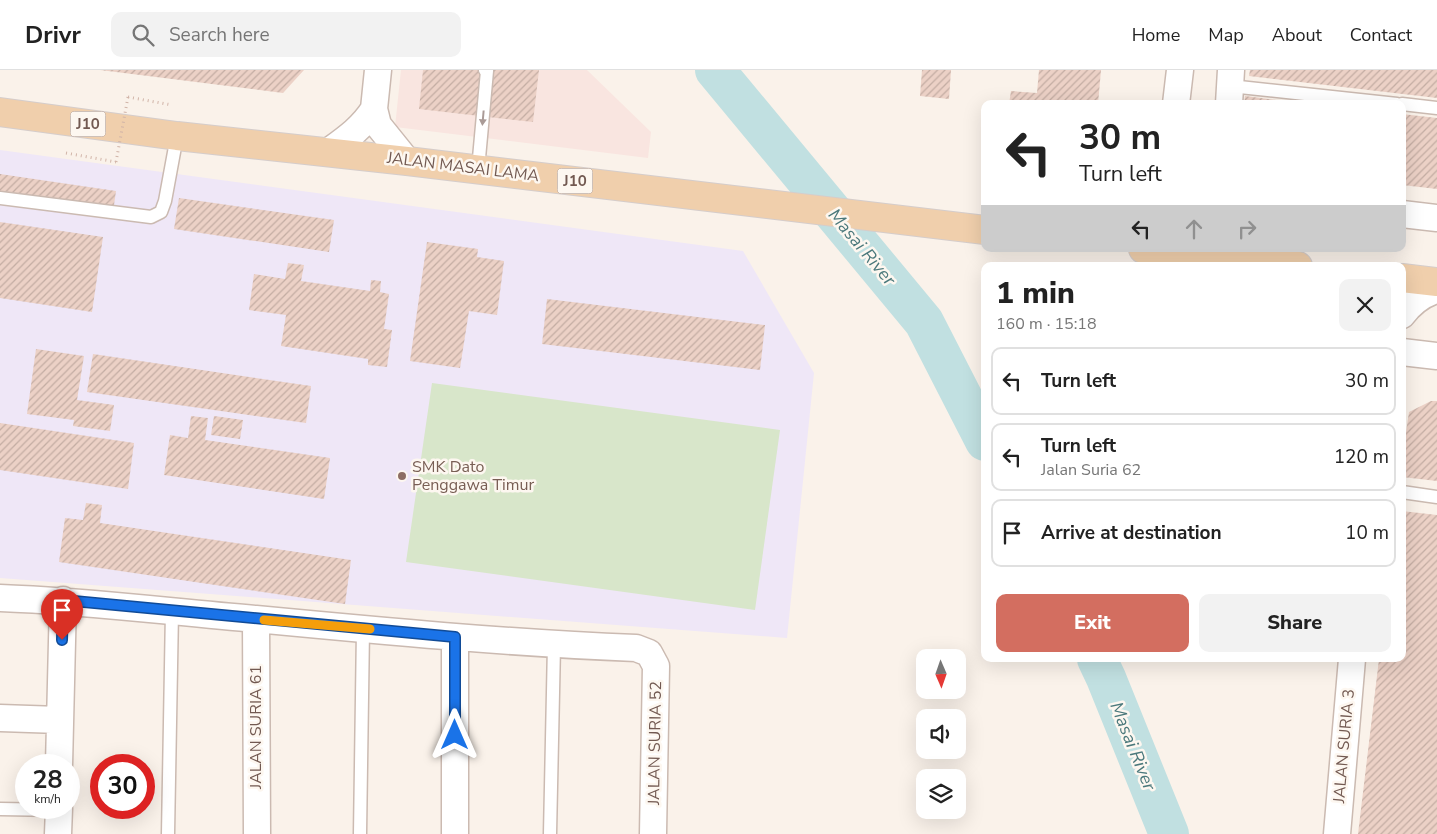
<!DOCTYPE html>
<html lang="en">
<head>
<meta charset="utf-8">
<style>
  :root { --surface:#fff; --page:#f2f2f2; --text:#222; --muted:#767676; --line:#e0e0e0; --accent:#d36e60 }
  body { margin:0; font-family:"Nunito Sans",sans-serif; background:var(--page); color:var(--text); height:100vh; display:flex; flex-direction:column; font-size:19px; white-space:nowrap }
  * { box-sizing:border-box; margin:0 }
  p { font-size:16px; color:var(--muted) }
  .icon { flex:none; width:28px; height:28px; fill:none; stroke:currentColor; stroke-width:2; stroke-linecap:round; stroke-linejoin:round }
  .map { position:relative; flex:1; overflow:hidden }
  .sheet { position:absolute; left:981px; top:192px; width:425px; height:400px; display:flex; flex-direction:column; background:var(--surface); border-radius:10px; box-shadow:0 5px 20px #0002 }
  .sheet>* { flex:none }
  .banner { position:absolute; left:981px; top:30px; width:425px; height:152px; border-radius:10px; box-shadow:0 5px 20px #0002; background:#fff; color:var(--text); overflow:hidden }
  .needle { width:32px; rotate:178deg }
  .tools { position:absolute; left:916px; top:579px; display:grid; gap:10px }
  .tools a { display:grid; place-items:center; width:50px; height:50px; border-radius:10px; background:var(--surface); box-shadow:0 5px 20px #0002; font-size:25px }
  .speed { position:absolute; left:15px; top:684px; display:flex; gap:10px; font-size:25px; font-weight:700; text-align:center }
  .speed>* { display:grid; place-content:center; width:65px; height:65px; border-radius:50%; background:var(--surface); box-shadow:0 5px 20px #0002; line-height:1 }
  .speed small { font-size:12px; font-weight:400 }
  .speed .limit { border:8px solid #d22; background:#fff; color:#111 }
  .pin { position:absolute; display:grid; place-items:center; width:42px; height:42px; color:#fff; margin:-51px -21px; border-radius:50% 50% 50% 0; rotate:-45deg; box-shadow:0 0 5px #0007 }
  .pin .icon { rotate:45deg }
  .me { position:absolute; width:55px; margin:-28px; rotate:0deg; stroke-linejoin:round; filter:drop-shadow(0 0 4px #0008) }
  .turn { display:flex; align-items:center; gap:18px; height:105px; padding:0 15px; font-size:22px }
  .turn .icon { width:65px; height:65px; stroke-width:2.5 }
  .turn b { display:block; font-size:35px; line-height:42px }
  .lanes { display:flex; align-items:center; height:48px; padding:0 15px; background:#0003; justify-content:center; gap:25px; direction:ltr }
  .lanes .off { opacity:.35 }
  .round { display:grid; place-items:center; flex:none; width:52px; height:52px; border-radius:10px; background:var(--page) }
  .headline { display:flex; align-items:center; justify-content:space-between; height:85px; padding:0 15px }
  h1 { font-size:30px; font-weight:800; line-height:38px }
  .cta { display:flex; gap:10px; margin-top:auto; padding:10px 15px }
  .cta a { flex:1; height:58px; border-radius:10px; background:var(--accent); color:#fff; font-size:20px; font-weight:800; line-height:58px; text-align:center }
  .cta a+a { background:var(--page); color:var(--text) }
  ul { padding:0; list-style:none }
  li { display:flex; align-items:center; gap:15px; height:68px; margin:0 10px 8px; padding:0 5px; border:2px solid var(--line); border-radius:10px }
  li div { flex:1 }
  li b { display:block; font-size:19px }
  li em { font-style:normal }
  header { display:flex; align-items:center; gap:30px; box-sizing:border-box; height:70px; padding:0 25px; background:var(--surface); border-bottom:1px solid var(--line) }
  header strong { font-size:24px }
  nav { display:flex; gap:28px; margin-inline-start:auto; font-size:18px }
  .search { width:350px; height:45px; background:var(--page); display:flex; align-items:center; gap:12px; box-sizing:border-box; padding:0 18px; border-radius:10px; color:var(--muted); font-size:19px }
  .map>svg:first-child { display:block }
  .commercial { fill:#f9e5e0 }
  .education { fill:#efe7f7 }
  .pitch { fill:#d8e6ca }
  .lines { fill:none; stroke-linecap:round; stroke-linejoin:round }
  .river { stroke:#c1e0e1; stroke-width:40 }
  .building { fill:url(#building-hatch) }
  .service-casing { stroke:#cbbab1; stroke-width:15 }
  .minor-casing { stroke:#cbbab1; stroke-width:29 }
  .primary-casing { stroke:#d5cdcb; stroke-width:30 }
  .path { stroke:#d1b4a8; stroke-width:3; stroke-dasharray:1 4; stroke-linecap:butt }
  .service { stroke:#fff; stroke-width:12 }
  .minor { stroke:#fff; stroke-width:26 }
  .primary { stroke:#f0cfac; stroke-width:28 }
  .path-bridge { stroke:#d1b4a8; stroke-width:3; stroke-dasharray:1 4; stroke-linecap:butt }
  .oneway { fill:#aa9b97 }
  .route-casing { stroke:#114b97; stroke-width:12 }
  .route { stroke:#1a73e8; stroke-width:9 }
  .slow { stroke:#f59e0b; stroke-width:9 }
  .education-dot { fill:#8d6e63; stroke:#fdf7f0; stroke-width:2 }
  .labels { text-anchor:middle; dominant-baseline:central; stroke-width:5; stroke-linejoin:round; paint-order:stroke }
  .shield { fill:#fdf7f0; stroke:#9c8881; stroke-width:1 }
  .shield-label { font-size:15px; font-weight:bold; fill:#725951 }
  .street-label { font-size:16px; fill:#725951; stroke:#fdf7f0 }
  .education-label { font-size:16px; fill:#785e54; stroke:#fdf7f0; text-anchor:start }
  .water-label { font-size:18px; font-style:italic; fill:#4a787b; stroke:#fdf7f0 }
</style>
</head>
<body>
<header>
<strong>Drivr</strong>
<div class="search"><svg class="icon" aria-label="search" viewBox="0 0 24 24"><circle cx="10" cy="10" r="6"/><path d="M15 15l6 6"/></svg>Search here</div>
<nav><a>Home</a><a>Map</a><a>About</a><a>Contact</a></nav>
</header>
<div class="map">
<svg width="1437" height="764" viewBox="0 0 1437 764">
  <defs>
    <pattern id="building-hatch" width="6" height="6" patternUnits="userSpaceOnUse" patternTransform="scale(1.25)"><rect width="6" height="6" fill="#ecd1c6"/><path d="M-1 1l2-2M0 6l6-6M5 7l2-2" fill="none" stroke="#c4ada3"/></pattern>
  </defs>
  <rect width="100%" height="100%" fill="#faf2ea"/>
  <path class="commercial" d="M401,0H587L651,62L648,88L395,57Z"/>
  <path class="education" d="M0,80L743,181L814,303L787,568L0,508Z"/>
  <path class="pitch" d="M432,313L780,360L755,540L406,492Z"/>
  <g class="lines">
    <path class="river" d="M715,0L924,252L985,371
      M1097,589L1106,608L1169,764"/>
  </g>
  <path class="building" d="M100,0H304L283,23Z
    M423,0H539L533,52L419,39Z
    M922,0H951L949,29L920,26Z
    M1039,0H1101L1098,34H1009L1011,21L1037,23Z
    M1250,0H1437V28L1249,6Z
    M1245,26L1300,33V34H1244Z
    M1402,44L1437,48V119L1402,115Z
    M0,104L116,121L113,142L0,125Z
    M179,128L334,150L329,182L174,159Z
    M0,152L103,167L92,242L0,228Z
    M427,172L478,179L477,187L504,191L497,245L469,241L460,298L410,291Z
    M288,193L304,195L301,211L370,221L371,210L381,211L380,222L389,224L384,259L392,260L387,297L368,295V289L281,276L286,245L249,240L254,204L285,209Z
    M547,229L765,255L760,300L542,274Z
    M36,279L84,286L77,330L114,335L110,361L73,356L74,350L27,344Z
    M93,284L311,316L306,353L87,322Z
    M1431,331H1437V411L1402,407V389L1409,342Z
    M191,346L208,348L205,370L330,388L324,429L164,405L170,365L188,368Z
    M214,346L243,350L240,369L211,365Z
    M0,353L134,373L128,419L0,400Z
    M86,433L102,435L100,453L351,490L345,534L59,492L65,448L83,450Z
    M1402,441L1437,445V764H1358L1379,589H1402Z"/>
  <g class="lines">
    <defs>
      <path id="service" d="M1230,16L1397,34
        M1402,34L1437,38
        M478,99L487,1L485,0
        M0,128L151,147L161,142L165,131L177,66
        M1402,422L1437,427
        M0,739L59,740
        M168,764L172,541
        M360,764L363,559
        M550,764L554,575"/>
      <path id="minor" d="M378,0L374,39L378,55L407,91
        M1176,34L1180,0
        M1229,34L1231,0
        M328,82C346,69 362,58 374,39
        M1402,144L1437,148
        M1402,245C1412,232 1422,224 1437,220
        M1402,282L1437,286
        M0,528C86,531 171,542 256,549C382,561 509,573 636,578L649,583L656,596L653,764
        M256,549L257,764
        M0,648L59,650
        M59,695L63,530
        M58,764L59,738
        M455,764V567
        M1337,764L1352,589"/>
      <path id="primary" d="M0,42L177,66L407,91L985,160
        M1143,179L1298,196
        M1402,208L1437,212"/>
    </defs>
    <use href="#service" class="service-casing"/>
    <use href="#minor" class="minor-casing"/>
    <use href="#primary" class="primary-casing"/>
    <path class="path" d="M128,27L172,35
      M66,83L116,92"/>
    <use href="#service" class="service"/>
    <use href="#minor" class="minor"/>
    <use href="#primary" class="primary"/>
    <path class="path-bridge" d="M116,92L128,27"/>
  </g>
  <defs><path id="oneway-solid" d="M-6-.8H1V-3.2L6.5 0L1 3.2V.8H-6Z" transform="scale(1.25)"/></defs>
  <use class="oneway" href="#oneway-solid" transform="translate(483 48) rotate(95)"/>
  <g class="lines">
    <defs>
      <path id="route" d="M62,570L63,530L455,567V665"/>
    </defs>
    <use href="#route" class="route-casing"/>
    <use href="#route" class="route"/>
    <path class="slow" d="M264,550L370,559"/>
  </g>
  <circle class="education-dot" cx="402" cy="406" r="5"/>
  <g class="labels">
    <g class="shield">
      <rect x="70.5" y="41.5" width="35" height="25" rx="4"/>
      <rect x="557.5" y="98.5" width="35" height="25" rx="4"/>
    </g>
    <g class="shield-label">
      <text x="88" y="54">J10</text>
      <text x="575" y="111">J10</text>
    </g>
    <g class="street-label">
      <text transform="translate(463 97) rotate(7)">JALAN MASAI LAMA</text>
      <text transform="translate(256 657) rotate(-90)">JALAN SURIA 61</text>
      <text transform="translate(655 673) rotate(-89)">JALAN SURIA 52</text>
      <text transform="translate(1344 676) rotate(-85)">JALAN SURIA 3</text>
    </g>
    <g class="education-label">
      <text x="412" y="397">SMK Dato<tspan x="412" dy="18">Penggawa Timur</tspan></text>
    </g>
    <g class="water-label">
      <text transform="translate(862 177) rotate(50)">Masai River</text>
      <text transform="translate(1133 676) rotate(68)">Masai River</text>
    </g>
  </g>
</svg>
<div class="tools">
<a><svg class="needle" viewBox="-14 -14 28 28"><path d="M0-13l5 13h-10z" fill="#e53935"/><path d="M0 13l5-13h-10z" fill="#767676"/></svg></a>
<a><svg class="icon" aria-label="sound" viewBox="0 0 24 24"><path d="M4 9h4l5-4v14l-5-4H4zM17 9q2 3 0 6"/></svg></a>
<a><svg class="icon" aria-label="layers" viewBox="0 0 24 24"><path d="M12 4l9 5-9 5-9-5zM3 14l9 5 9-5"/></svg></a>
</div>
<div class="speed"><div>28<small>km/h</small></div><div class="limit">30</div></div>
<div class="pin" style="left:62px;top:570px;background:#d93025"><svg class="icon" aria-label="arrive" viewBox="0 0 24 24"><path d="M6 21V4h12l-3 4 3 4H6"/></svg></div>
<svg class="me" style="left:455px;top:665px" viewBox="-20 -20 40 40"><path d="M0-17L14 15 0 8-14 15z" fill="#1a73e8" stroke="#fff" stroke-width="4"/></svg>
<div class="banner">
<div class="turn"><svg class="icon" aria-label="left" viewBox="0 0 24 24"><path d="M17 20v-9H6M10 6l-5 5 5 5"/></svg><div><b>30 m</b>Turn left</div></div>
<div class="lanes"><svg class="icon" aria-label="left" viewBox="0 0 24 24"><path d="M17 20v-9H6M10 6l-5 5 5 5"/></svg><svg class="icon off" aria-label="ahead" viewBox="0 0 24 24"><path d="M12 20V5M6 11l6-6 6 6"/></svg><svg class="icon off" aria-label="right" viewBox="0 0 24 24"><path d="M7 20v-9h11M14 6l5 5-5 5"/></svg></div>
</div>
<section class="sheet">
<div class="headline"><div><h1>1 min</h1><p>160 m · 15:18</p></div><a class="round"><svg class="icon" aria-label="close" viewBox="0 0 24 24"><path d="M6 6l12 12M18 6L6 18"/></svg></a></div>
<ul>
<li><svg class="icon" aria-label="left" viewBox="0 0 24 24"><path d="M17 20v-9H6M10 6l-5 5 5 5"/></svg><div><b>Turn left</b></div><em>30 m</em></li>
<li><svg class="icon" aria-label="left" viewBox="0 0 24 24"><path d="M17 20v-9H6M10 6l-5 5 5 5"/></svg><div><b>Turn left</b><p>Jalan Suria 62</p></div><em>120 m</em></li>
<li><svg class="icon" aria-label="arrive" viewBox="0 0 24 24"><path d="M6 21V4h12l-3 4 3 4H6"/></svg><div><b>Arrive at destination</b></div><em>10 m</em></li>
</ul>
<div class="cta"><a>Exit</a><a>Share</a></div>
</section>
</div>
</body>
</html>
